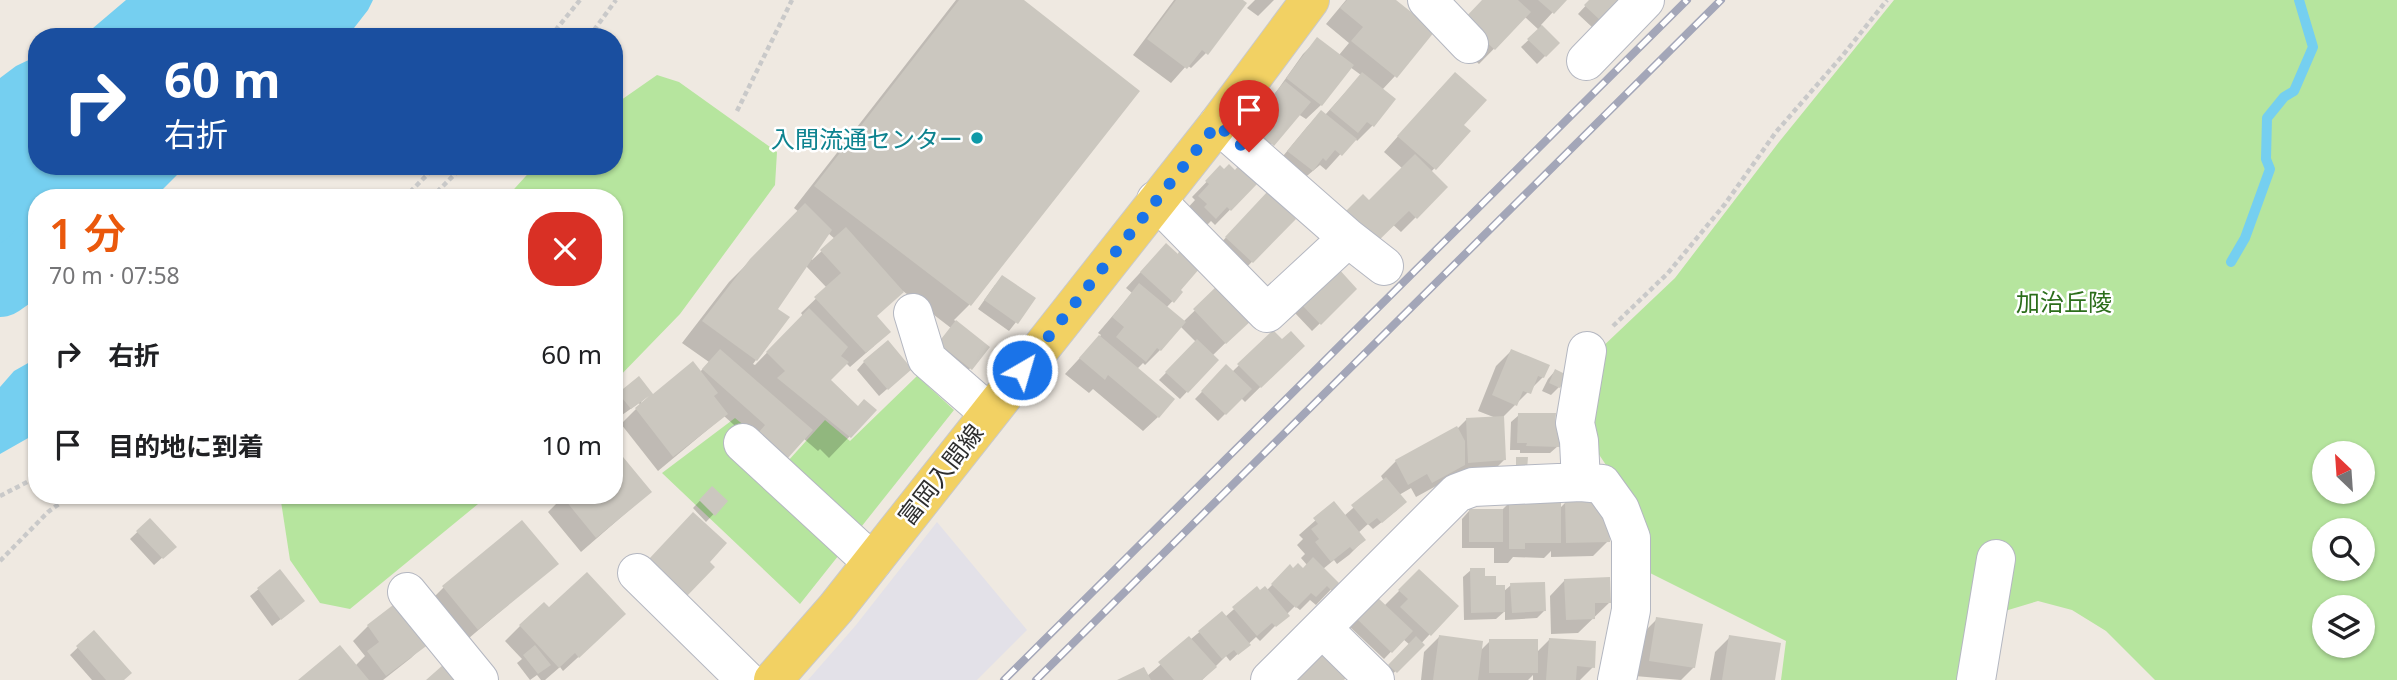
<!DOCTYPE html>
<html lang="ja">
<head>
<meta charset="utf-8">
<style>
  :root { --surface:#fff; --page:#f2f2f2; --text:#202124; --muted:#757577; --accent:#ea580c }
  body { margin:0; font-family:"Noto Sans","Noto Sans JP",sans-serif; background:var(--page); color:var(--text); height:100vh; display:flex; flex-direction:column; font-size:26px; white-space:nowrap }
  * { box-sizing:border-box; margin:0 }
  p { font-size:23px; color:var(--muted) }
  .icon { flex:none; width:38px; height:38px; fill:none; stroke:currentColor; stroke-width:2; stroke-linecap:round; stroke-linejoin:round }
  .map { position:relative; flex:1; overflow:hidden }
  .details { position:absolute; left:28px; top:189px; width:595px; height:315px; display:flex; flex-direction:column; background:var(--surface); border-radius:28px; box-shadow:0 2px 5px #0004 }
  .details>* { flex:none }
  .top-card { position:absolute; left:28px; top:28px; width:595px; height:147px; border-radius:28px; box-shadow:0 2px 5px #0004; background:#1a4fa0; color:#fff; overflow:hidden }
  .needle { width:46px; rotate:335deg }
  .buttons { position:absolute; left:2312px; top:441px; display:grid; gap:14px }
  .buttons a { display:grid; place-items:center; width:63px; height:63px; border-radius:50%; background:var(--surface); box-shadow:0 2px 5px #0004; font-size:35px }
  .pin { position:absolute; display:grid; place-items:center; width:60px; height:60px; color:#fff; margin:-72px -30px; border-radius:50% 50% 50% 0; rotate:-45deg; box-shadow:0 0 7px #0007 }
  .pin .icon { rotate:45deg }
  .me { position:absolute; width:77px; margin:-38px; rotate:38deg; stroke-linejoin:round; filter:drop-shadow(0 0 5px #0008) }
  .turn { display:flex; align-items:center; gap:24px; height:147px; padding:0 21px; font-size:32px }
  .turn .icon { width:91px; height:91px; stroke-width:2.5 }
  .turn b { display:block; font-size:49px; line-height:60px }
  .round { display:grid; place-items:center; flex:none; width:74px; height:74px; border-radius:28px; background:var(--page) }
  .head { display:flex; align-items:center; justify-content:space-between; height:119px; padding:0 21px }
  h1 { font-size:42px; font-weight:600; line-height:52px; color:var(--accent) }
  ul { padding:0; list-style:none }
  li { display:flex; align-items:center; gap:21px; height:91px; padding:0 21px }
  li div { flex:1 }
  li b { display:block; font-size:26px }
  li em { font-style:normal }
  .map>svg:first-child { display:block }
  .industrial { fill:#e3e1e8 }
  .green { fill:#b6e59e; fill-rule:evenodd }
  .water { fill:#75cff0 }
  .shadow { fill:#0003; fill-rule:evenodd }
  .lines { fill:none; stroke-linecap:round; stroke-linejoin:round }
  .stream { stroke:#75cff0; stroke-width:10 }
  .river { stroke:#75cff0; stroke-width:66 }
  .building { fill:#cbc7bf }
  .minor-casing { stroke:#b4b7c1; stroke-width:40 }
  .major-casing { stroke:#c9c9c9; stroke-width:40 }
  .path { stroke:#c9c9c9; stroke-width:4.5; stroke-dasharray:5 3.5; stroke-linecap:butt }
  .minor { stroke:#fff; stroke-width:38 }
  .major { stroke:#f2d163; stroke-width:38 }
  .rail-casing { stroke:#a3a6b8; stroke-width:8 }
  .rail { stroke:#fff; stroke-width:5; stroke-dasharray:16; stroke-linecap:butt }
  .route { stroke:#1a73e8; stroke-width:12; stroke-dasharray:0 21.6 }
  .culture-dot { fill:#0f9aa8; stroke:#fff; stroke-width:2.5 }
  .labels { text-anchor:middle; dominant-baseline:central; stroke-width:5; stroke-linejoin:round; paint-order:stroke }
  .culture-label { font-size:24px; fill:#0d838f; stroke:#fff; text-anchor:end }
  .park-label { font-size:24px; fill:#2c6e1b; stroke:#fff }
  .street-label { font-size:24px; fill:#2e2e2e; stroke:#fff }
</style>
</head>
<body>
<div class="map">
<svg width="2397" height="680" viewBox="0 0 2397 680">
  <rect width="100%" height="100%" fill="#efe9e1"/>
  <path class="industrial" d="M937,522L1027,630L977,680H808L856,625Z"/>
  <path class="green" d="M1894,0H2397V680H2155L2106,631L2072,610L2038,601L1975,620L1966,680H1781L1786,641L1644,570L1628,498L1592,444L1598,351L1675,278L1779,142ZM2324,453H2362V492H2324ZM2324,530H2362V569H2324ZM2324,607H2362V646H2324Z
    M657,75L679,82L777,152L775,185L680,314L614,382V198H506L535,166H614V105Z
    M917,376L954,410L800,604L662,473L735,418L788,461L825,420L850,441Z
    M280,495H489L350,609L320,603L290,560Z"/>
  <path class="water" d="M126,0H373L368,10L347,37H80L86,34Z
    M37,56V166H186L162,190L146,198H37V255L22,260L0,259V78L16,66Z
    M37,358V433L0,454V387L14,371Z"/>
  <path class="shadow" d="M956,0H1021L969,305L954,320L988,348L963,376L932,351L951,328L903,291L875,317L874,346L850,367L846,363L829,380L858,408L874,411L829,458L820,449L818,451L803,438L752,441L724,416L658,471L621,424L640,405L639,403L622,415L614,405V399L619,394L650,393L641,402L642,404L700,372L709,362L682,343L729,282L799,212L794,208ZM828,233L835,239L812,260L811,259ZM806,266L827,288L801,313L803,316L755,365L753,364L787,318L776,310Z
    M1174,0H1240L1206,53L1191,68L1187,65L1171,83L1133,55Z
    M1255,0H1274L1258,16L1247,8Z
    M1346,0H1394L1395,76L1382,90L1372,126L1357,141L1355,138L1326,170L1320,165L1296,185L1274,167L1307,127L1321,112L1325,115L1361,75L1350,67L1321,105L1306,119L1298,114L1258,159L1235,140L1274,95L1303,54L1318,39L1339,55L1349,43L1326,24Z
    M1484,0H1564L1541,25L1558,43L1537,64L1521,47L1539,30L1525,17L1479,64L1449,36Z
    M1591,0H1620L1593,28L1578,14Z
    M1440,89L1462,125L1468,131L1431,172L1446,187L1401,232L1369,203L1403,169L1384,152Z
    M1220,168L1256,183L1215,225L1211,221L1200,232L1184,212L1195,200L1192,197Z
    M1268,194L1294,219L1237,277L1211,253Z
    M1180,252L1178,290L1181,292L1166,308L1183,322L1219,287L1250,319L1212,356L1217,360L1180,399L1159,380L1196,342L1180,326L1160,350L1145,365L1143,363L1137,369L1158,417L1143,431L1093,389L1089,393L1065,374L1101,335L1098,333L1132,293L1126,288L1151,261L1177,255Z
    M1337,271L1355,289L1312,331L1295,313Z
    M995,285L1034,299L1009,331L978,309Z
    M1273,332L1282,342L1302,346L1245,402L1241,398L1218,421L1195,399L1226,367L1232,372Z
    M1511,351L1543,377L1502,418L1504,460L1489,475L1447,480L1416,497L1411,488L1399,495L1397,510L1373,529L1368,524L1358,533L1364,540L1349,555L1337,564L1334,560L1323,569L1337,583L1316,605L1310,600L1300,610L1295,606L1260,641L1256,637L1230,661L1226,656L1202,680H1121L1147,676L1222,613L1225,617L1257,589L1260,593L1267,590L1290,567L1293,570H1302L1307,565L1301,558L1305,554L1297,545L1303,539L1299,535L1334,504L1344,516L1384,481L1381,476L1396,461L1457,429L1466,420L1496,418L1478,411L1496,366Z
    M864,362L902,376L879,396L857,370Z
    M1555,371L1559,387L1551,395L1542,391L1548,379Z
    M1519,415L1558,446L1550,453H1520V450H1510L1511,422Z
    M712,488L726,501L706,522L693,508Z
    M650,492L581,552L548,512L561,499L557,495H614Z
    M1510,502L1559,509L1565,503L1594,510L1608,541L1593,556L1551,557V551L1544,558L1513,557L1508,563H1494V548H1462V519L1469,511L1502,510Z
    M149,521L174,547L154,565L130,539Z
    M556,564L462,644L429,602L444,587Z
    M1471,570L1503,592L1511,585L1544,611L1537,618L1505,620V611L1496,619L1464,620L1463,577Z
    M1419,571L1456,606L1388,679L1382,673L1410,645L1403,639L1384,659L1350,627L1377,599L1384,606Z
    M280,572L295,608L272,626L250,596Z
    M1565,580L1610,602L1578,633L1551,634L1550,596Z
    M549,610L609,629L563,671L560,667L545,680H541L537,675L530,680L517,663L522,659L505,641L520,626Z
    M1657,619L1694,667L1681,680L1635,676L1642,634Z
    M368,626L426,643L411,658L383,680H300L355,666L365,656L353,641Z
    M94,632L122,680H92L70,655Z
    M1439,637L1480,651L1490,641L1536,653L1549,640L1593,667L1580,680H1533V675L1528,680H1421L1424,652Z
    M1730,637L1774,680H1710L1715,652Z"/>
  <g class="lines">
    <path class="stream" d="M2231,262L2245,238L2270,169L2266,159L2267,118L2284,97L2294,91L2313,47L2299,0"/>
    <path class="river" d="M0,284L34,260L37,255"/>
  </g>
  <path class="building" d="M959,0H1024L1140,91L971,306L814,186Z
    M1176,0H1243L1247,3L1208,55L1202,50L1187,69L1147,39Z
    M1347,0H1396L1435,31L1397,78L1351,41L1363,27L1340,8Z
    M1482,0H1518L1531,12L1495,50L1463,20Z
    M1538,0H1567L1554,14Z
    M1589,0H1623L1602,22L1584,5Z
    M1542,25L1560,43L1546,57L1527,39Z
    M1317,37L1354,65L1322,106L1286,78Z
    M1362,72L1396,99L1374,127L1367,122L1358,133L1330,110Z
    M1455,72L1487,100L1464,125L1471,131L1436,170L1397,136Z
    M1285,81L1311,102L1274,146L1249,124Z
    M1321,110L1357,139L1342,156L1335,150L1326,161L1323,158L1313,171L1287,151Z
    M1415,154L1448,187L1417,219L1409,211L1373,246L1342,215L1363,194L1369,200Z
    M1229,164L1235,170L1239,165L1258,183L1231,211L1227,207L1216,219L1204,207L1207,204L1198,196L1209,184L1205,181L1220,165L1224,169Z
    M1268,191L1296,219L1253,263L1225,237Z
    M805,203L832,230L778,309L790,317L757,361L702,321L750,259Z
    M846,227L904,292L877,316L891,332L866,353L814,297L841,273L820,250Z
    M1166,243L1178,254L1180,249L1200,268L1181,290L1183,292L1174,303L1140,272Z
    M1338,268L1357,289L1321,325L1301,304Z
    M1002,275L1036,298L1018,324L984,300Z
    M1139,283L1186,322L1161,351L1157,348L1146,362L1116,337L1124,327L1112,317Z
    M1219,284L1253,319L1226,344L1193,309Z
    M809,308L848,347L841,356L849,362L831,380L858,406L864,399L877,410L851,438L777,378L785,371L766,352Z
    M956,320L990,347L972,370L938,343Z
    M1273,330L1282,339L1291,331L1305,346L1261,388L1237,364Z
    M1099,335L1175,399L1159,418L1108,375L1105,380L1079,358Z
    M1197,339L1219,360L1188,393L1165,372Z
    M888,340L912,369L888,390L863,361Z
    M720,349L813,430L787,459L758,433L765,425L702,369Z
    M1511,349L1550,365L1544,378L1538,376L1531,394L1523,391L1517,406L1492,395Z
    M693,361L718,393L714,396L728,414L673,457L635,408L649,396L631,409L618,393L639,376L653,394Z
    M1226,364L1252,389L1226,415L1201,391Z
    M1555,369L1567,375L1560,388L1549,383Z
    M1518,413H1556L1555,424L1560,423V447L1526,446L1527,443H1517Z
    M1504,416L1506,460L1468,463L1466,418Z
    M1457,426L1465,441V465L1432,483L1427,474L1408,485L1395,460Z
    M614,446L652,492L596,538L561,495H614Z
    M1516,457H1528L1527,470H1516Z
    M1386,477L1407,502L1382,523L1377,518L1368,525L1351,505Z
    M712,486L728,501L715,516L699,500Z
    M1595,500L1596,509H1609L1610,542L1566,543L1565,501Z
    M1334,501L1366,540L1353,550L1350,547L1331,562L1315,542L1319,539L1311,529L1318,524L1313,518Z
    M1509,501H1561V543H1525V549H1509Z
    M1469,509H1503V542H1469Z
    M693,512L727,543L710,562L715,567L687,596L649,559Z
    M150,518L177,547L163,559L136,531Z
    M522,520L559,564L478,630L442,586Z
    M1313,557L1339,583L1332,591L1327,586L1316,597L1311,593L1296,608L1271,584L1290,564L1293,568L1298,563L1303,568Z
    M1470,568H1485V576H1496V585H1505V612L1471,613Z
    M280,569L305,601L281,620L257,588Z
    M1419,569L1459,606L1431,636L1400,607L1408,599L1398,590Z
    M587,572L626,614L579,658L575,653L559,668L519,625L544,602L549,607Z
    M1610,577L1611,603H1595V619L1566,620L1564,579Z
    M1545,582L1546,611L1512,613L1510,583Z
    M1257,586L1260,590L1265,586L1290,616L1276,627L1272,623L1257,636L1232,607Z
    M1377,597L1413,631L1392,653L1356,618Z
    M397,602L429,644L386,676L367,651L379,642L367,625Z
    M1222,611L1251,645L1238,655L1234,650L1222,659L1198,631Z
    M1656,617L1703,624L1695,668L1649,661Z
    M94,630L132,673L124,680H106L76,646Z
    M1439,635L1483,641L1478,680H1433Z
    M1729,635L1781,643L1775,680H1722Z
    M1189,636L1217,667L1202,680H1174L1158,662Z
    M1416,636L1425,645L1397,673L1388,665Z
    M1549,638L1596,641L1595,668L1577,666L1576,680H1546Z
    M1489,639H1538V673H1489Z
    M340,645L369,680H298Z
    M535,645L551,665L538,674L523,655Z
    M1320,653L1346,678L1344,680H1293Z
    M443,665L455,680H426Z
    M1144,667L1151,680H1117Z"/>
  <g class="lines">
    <defs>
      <path id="minor" d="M1427,0L1469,44
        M1586,61L1645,0
        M1218,124L1348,238L1384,266
        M1156,200L1267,313L1348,238
        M913,313L927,359L989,413
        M743,443L872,562
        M1581,482L1579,441L1575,423L1587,351
        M637,573L746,680
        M407,592L479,680
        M1322,628L1375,680
        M1270,680L1457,493L1473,487L1581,482L1602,484L1620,509L1631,538V610L1617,680
        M1976,680L1996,559"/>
      <path id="major" d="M773,680L836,608L1218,124L1310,0"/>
    </defs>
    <use href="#minor" class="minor-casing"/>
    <use href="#major" class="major-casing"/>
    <path class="path" d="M550,37L580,0
      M589,37L616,0
      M737,111L792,0
      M404,198L436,166
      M431,198L463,166
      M1613,326L1668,273L1725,204L1776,132L1843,55L1887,0
      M0,496L37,477
      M0,561L48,512L71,495"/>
    <use href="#minor" class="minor"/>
    <use href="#major" class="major"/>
    <defs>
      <path id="rail" d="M1004,680L1687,0
        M1036,680L1721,0"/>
    </defs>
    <use href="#rail" class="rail-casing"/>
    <use href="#rail" class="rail"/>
  </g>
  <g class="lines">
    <path class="route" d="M1022,370L1217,124L1249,152"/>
  </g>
  <circle class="culture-dot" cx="977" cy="138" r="7"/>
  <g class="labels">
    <g class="culture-label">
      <text x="963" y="138">入間流通センター</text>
    </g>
    <g class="park-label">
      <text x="2064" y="301">加治丘陵</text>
    </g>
    <g class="street-label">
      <text transform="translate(940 474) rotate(-52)">富岡入間線</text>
    </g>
  </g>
</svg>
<div class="buttons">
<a><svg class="needle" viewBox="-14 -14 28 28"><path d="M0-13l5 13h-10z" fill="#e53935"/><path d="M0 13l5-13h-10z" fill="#757577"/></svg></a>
<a><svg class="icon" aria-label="search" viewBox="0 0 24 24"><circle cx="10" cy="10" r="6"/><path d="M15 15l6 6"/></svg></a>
<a><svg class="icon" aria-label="layers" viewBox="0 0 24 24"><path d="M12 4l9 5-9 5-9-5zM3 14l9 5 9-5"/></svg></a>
</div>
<div class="pin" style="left:1249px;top:152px;background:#d93025"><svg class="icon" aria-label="arrive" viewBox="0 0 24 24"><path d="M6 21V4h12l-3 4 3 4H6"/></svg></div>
<svg class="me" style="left:1022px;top:370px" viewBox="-20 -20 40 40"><circle r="17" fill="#1a73e8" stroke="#fff" stroke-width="3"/><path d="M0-11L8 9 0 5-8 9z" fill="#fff"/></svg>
<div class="top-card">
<div class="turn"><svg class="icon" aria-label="right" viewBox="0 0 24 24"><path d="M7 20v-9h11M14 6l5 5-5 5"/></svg><div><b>60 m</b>右折</div></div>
</div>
<section class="details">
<div class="head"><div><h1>1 分</h1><p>70 m · 07:58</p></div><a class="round" style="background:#d93025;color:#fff"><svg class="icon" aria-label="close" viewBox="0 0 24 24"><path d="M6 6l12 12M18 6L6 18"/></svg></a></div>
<ul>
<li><svg class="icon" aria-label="right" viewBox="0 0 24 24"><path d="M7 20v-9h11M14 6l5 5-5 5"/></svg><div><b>右折</b></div><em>60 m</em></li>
<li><svg class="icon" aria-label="arrive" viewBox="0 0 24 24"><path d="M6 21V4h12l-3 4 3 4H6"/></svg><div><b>目的地に到着</b></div><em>10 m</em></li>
</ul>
</section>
</div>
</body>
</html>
